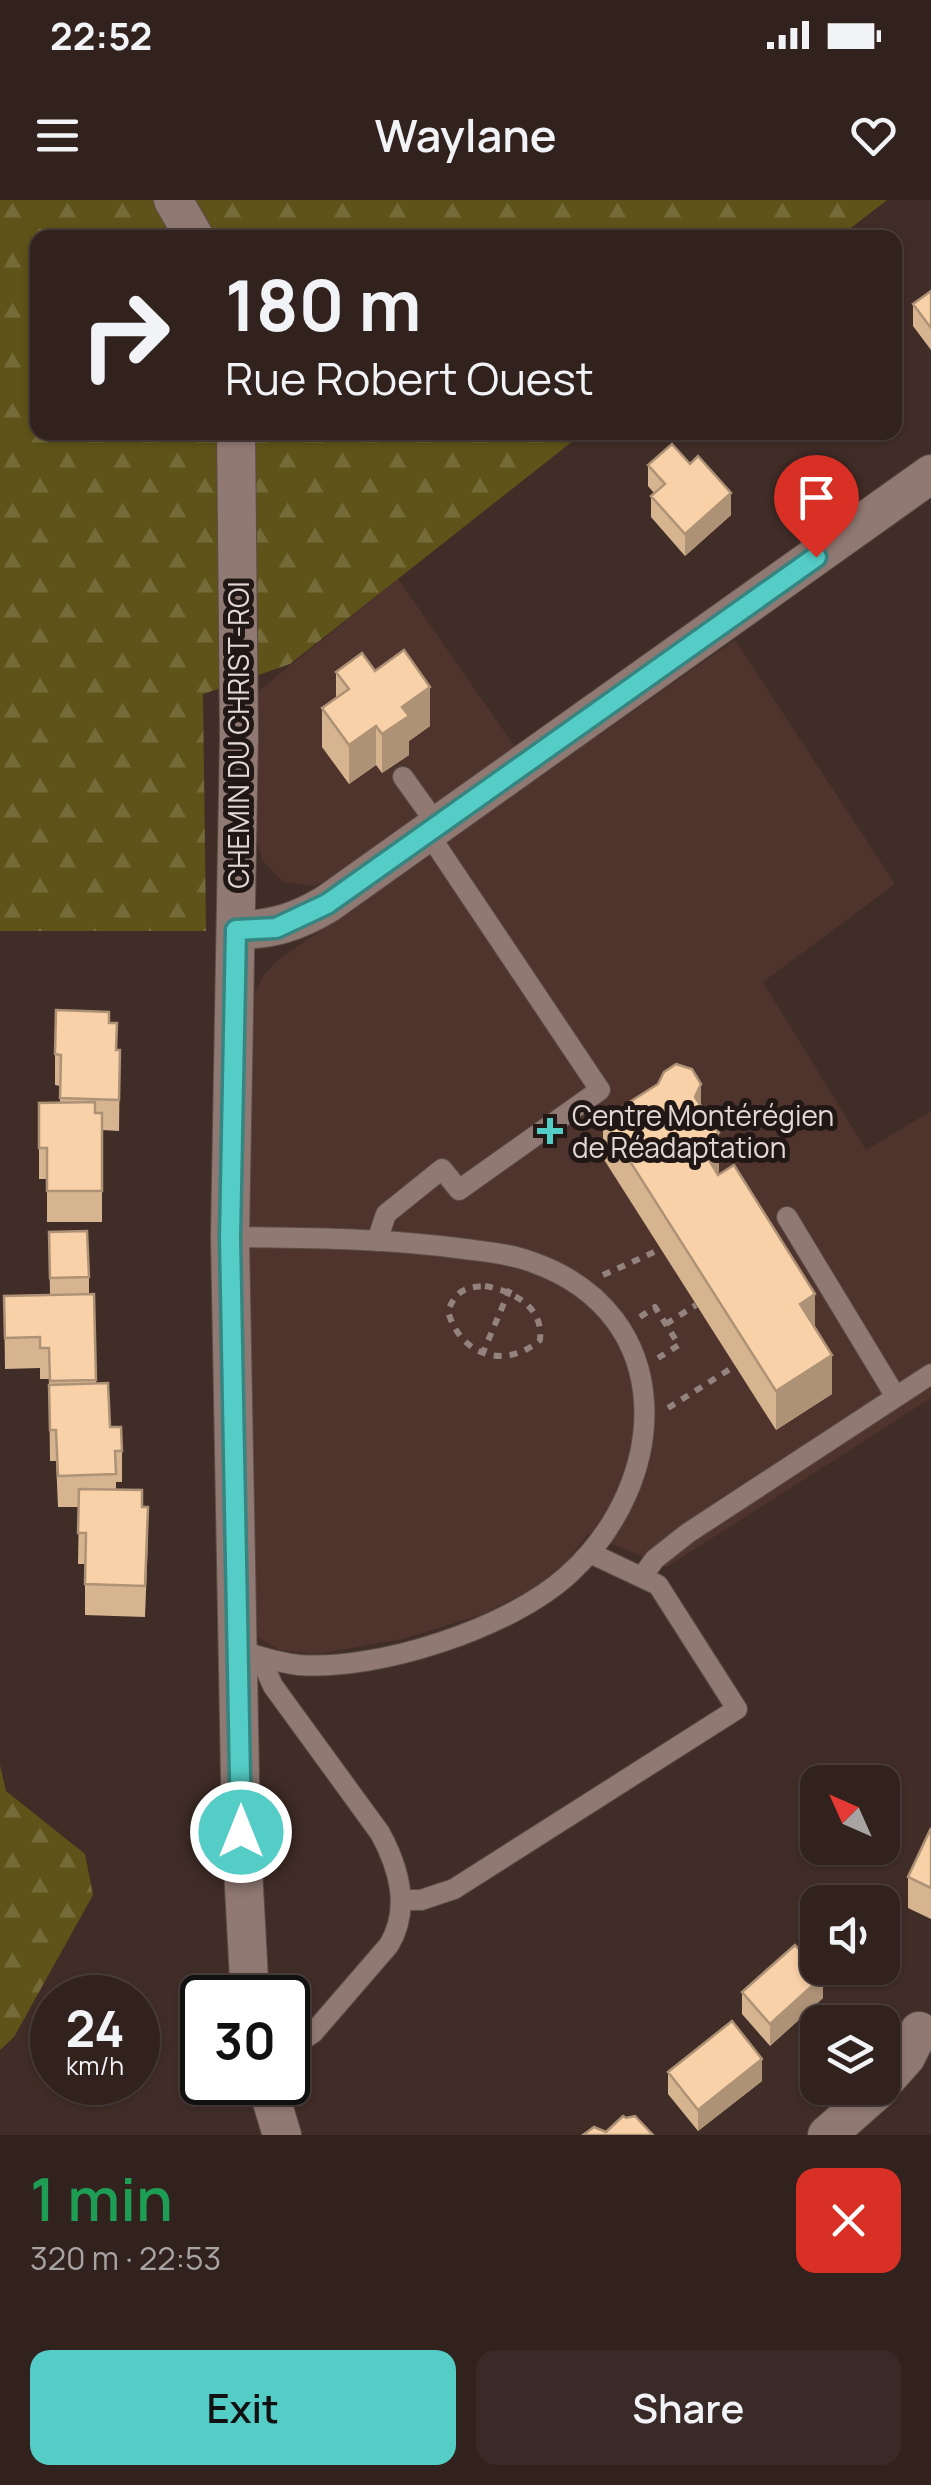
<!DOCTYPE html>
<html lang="en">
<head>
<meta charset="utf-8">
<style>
  :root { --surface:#31221e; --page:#392a27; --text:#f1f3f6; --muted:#a8a4a4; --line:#4c3f3c; --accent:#54cdc6 }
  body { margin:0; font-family:Manrope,sans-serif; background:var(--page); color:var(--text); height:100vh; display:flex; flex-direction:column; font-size:38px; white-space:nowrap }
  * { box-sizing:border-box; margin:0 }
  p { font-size:32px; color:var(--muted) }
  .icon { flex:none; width:55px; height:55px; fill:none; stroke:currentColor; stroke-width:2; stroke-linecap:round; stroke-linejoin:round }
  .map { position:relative; height:1935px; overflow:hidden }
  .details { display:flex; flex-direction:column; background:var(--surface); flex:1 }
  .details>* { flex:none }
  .top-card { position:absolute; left:30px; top:30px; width:872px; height:210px; border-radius:20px; box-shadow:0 2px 8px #0004,0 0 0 2px var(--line); background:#31221e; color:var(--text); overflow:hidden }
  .needle { width:65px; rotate:315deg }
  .controls { position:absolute; left:800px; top:1565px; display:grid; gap:20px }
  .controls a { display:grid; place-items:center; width:100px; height:100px; border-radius:20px; background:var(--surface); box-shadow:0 2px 8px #0004,0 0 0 2px var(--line); font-size:50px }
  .speed { position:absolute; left:30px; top:1775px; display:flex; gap:20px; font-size:50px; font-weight:700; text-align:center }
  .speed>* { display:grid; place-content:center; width:130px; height:130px; border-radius:50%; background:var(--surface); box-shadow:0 2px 8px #0004,0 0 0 2px var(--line); line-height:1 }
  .speed small { font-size:25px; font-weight:400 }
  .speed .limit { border:5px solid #111; border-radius:15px; background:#fff; color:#111 }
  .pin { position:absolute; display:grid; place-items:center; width:85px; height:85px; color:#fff; margin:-102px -42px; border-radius:50% 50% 50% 0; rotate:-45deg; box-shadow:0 0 10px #0007 }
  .pin .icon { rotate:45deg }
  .me { position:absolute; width:110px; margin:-55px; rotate:0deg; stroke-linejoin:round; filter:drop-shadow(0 0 8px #0008) }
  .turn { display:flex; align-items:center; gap:35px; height:210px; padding:0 30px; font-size:45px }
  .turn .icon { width:130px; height:130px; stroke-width:2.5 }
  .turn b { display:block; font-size:70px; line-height:85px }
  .round { display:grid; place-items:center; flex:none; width:105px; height:105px; border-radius:20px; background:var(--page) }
  .head { display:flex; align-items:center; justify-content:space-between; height:170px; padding:0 30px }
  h1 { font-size:60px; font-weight:600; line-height:75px; color:#1e9e55 }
  .primary-button { display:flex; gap:20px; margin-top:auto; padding:20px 30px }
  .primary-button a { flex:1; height:115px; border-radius:20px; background:var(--accent); color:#111; font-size:40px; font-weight:600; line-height:115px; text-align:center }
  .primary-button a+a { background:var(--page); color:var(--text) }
  .status { display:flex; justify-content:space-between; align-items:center; height:70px; padding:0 50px; background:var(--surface); direction:ltr }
  .status svg { height:28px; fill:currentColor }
  header { display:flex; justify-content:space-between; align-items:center; height:130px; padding:0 30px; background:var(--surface); font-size:45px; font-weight:600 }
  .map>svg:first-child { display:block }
  .built { fill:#4e342c }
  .forest { fill:url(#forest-firs) }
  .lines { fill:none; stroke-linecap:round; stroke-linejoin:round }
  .lane-casing { stroke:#5c4c47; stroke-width:22 }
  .street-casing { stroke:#5c4c47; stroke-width:40 }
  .path { stroke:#93827e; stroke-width:6; stroke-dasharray:8 8; stroke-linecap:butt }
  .lane { stroke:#907972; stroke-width:20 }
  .street { stroke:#907972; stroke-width:38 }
  .wall { fill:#d6b490 }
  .shaded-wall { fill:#ae9276 }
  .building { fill:#f9d1a8; stroke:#ae9276; stroke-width:2.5 }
  .route-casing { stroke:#378581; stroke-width:25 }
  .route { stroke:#54cdc6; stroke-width:18 }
  .poi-dot { fill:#54cdc6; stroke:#211816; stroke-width:4 }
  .labels { text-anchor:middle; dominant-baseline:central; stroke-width:10; stroke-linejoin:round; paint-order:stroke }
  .street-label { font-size:28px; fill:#e5d8d4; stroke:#211816 }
  .poi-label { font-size:28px; fill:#e5d8d4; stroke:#211816; text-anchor:start }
</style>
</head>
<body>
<div class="status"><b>22:52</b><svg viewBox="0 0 49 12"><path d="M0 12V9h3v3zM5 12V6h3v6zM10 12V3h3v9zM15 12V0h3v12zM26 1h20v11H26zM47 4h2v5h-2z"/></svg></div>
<header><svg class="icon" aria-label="menu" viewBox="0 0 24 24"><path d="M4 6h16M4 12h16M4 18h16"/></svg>Waylane<svg class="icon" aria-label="heart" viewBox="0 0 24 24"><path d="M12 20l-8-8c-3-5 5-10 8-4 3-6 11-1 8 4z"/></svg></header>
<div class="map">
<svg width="931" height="1935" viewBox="0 0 931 1935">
  <defs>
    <pattern id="forest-firs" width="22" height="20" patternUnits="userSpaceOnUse" patternTransform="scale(2.5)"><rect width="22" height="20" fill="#5e5318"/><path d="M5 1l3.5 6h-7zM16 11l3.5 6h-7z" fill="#756b39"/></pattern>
  </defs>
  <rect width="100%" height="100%" fill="#412d28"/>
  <path class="built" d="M398,379L515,547L336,675L314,686L283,682L263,661L257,643L256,493Z
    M735,440L895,684L763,782L866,950L931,911V1198L667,1367L588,1334L566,1362L534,1388L483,1414L403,1439L317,1454L280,1450L257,1437L243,1420L248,823L254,794L264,775L278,760Z"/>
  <path class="forest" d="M0,0H887L838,38H38V232L583,233L290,464L203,494L206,731H0Z
    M0,1565L6,1591L85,1654L93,1695L14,1837L0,1850Z"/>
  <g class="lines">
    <defs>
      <path id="lane" d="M403,577L438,626
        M787,1017L896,1197
        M230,1037C308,1038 387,1038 465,1049C487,1052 511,1054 532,1062C680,1114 671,1282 568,1375C510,1428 378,1471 299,1465C279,1463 259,1456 240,1451
        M377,1041L386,1014L442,969L459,990L600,890L428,633
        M643,1375L655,1359L688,1333L931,1174
        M260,1457L273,1486L380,1633C399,1668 411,1708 389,1745L313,1833L288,1849
        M401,1700H421L454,1689L737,1509L658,1385L590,1353"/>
      <path id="street" d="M173,0L195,38
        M236,232L239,536L230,1037L241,1632L250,1798
        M236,730C272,730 297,722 327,704L931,274
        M266,1882L282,1935
        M882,1884L906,1857L919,1831
        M827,1935L880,1888"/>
    </defs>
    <use href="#lane" class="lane-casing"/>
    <use href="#street" class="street-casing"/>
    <path class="path" d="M603,1075L661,1049
      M485,1086C513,1091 544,1107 540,1140C506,1170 460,1156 448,1111C456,1091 464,1087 485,1086Z
      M640,1117L655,1107L679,1145L658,1158
      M666,1124L696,1105
      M482,1155L510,1089
      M668,1208L735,1166"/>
    <use href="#lane" class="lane"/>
    <use href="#street" class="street"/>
  </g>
  <path class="wall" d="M931,91V150L913,126V104Z
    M821,232H840L829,242Z
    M648,265L731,315L685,356L651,317V296L654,293L648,286Z
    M375,471L430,526L409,541V555L382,573L376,565L349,584L322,547V508L336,498V472Z
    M109,823L117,850H120L119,931L102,930V1022H47V979H39V903L60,902V886L55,885V854Z
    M701,906L719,972L717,973L815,1129L832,1194L776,1230L603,958V919Z
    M49,1032L89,1077V1094H94L96,1183L110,1227L122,1251V1282H116V1290L142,1307L148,1338L145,1417L85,1415V1364H78L79,1307H58L56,1261H50L49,1179H40V1168L5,1169L4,1096L50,1095Z
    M931,1628V1719L908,1708V1677Z
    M742,1792L823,1798L770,1846L742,1814Z
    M668,1872L762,1881L698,1931L668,1894Z"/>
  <path class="shaded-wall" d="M829,232H840L829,242Z
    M731,293V315L685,356V334Z
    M430,487V526L409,541V555L382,573V534L402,507Z
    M376,526V565L349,584V545Z
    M701,884V922L695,897Z
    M719,933V972L700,984V945Z
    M815,1094V1133L800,1104Z
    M832,1155V1194L776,1230V1191Z
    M823,1776V1798L770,1846V1824Z
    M762,1859V1881L698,1931V1910Z"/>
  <path class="building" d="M931,91V128L913,104Z
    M672,244L690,264L698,256L731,293L685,334L651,296L665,284L648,265Z
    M404,450L430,487L402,507L409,516L382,534L376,526L349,545L322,508L349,489L336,472L362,453L375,471Z
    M56,810L109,812V823H117L116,850H120L119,900L60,898L61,855L55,854Z
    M676,864L692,869L701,884L695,897L719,933L700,945L718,975L734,965L815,1094L800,1104L832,1155L776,1191L603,919L658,884L664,872Z
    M95,902V913H102V991H47V948H39V903Z
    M87,1031L89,1077L50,1078L49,1032Z
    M94,1094L96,1180L50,1181L49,1148H40V1137L5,1138L4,1096Z
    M108,1183L110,1227H121L122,1251H115L116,1274L58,1276L56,1230H50L49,1185Z
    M79,1289L142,1290V1307H148L145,1386L85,1384L86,1333H78Z
    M931,1628V1688L908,1677Z
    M795,1745L823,1776L770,1824L742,1792Z
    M732,1821L762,1859L698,1910L668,1872Z
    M623,1916L626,1918L635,1916L653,1935H583L594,1927L606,1932Z"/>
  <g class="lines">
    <defs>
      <path id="route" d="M241,1632L230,1037L236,730L276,728L327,704L816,357"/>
    </defs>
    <use href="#route" class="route-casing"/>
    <use href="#route" class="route"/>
  </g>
  <path class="poi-dot" d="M545 916h10v10h10v10h-10v10h-10v-10h-10v-10h10z"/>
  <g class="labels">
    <g class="street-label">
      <text transform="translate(238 535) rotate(-90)">CHEMIN DU CHRIST-ROI</text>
    </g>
    <g class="poi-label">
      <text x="572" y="915">Centre Montérégien<tspan x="572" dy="32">de Réadaptation</tspan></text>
    </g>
  </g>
</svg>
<div class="controls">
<a><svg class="needle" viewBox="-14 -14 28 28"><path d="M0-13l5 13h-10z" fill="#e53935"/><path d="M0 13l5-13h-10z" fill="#a8a4a4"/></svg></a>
<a><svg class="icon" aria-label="sound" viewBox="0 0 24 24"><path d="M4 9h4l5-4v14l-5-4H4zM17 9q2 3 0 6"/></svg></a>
<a><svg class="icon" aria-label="layers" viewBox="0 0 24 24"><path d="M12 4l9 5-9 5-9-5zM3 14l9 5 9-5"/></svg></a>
</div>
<div class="speed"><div>24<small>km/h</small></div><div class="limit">30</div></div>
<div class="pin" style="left:816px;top:357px;background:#d93025"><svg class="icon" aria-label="arrive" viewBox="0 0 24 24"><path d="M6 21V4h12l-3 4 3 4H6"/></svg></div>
<svg class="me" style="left:241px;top:1632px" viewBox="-20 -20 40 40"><circle r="17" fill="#54cdc6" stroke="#fff" stroke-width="3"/><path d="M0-11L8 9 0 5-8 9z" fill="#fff"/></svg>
<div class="top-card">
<div class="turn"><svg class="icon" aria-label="right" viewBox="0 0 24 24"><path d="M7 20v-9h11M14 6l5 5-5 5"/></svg><div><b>180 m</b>Rue Robert Ouest</div></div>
</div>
</div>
<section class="details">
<div class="head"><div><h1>1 min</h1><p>320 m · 22:53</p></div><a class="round" style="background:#d93025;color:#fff"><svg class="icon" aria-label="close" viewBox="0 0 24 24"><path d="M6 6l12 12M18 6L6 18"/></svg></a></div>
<div class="primary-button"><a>Exit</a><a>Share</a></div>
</section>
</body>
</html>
